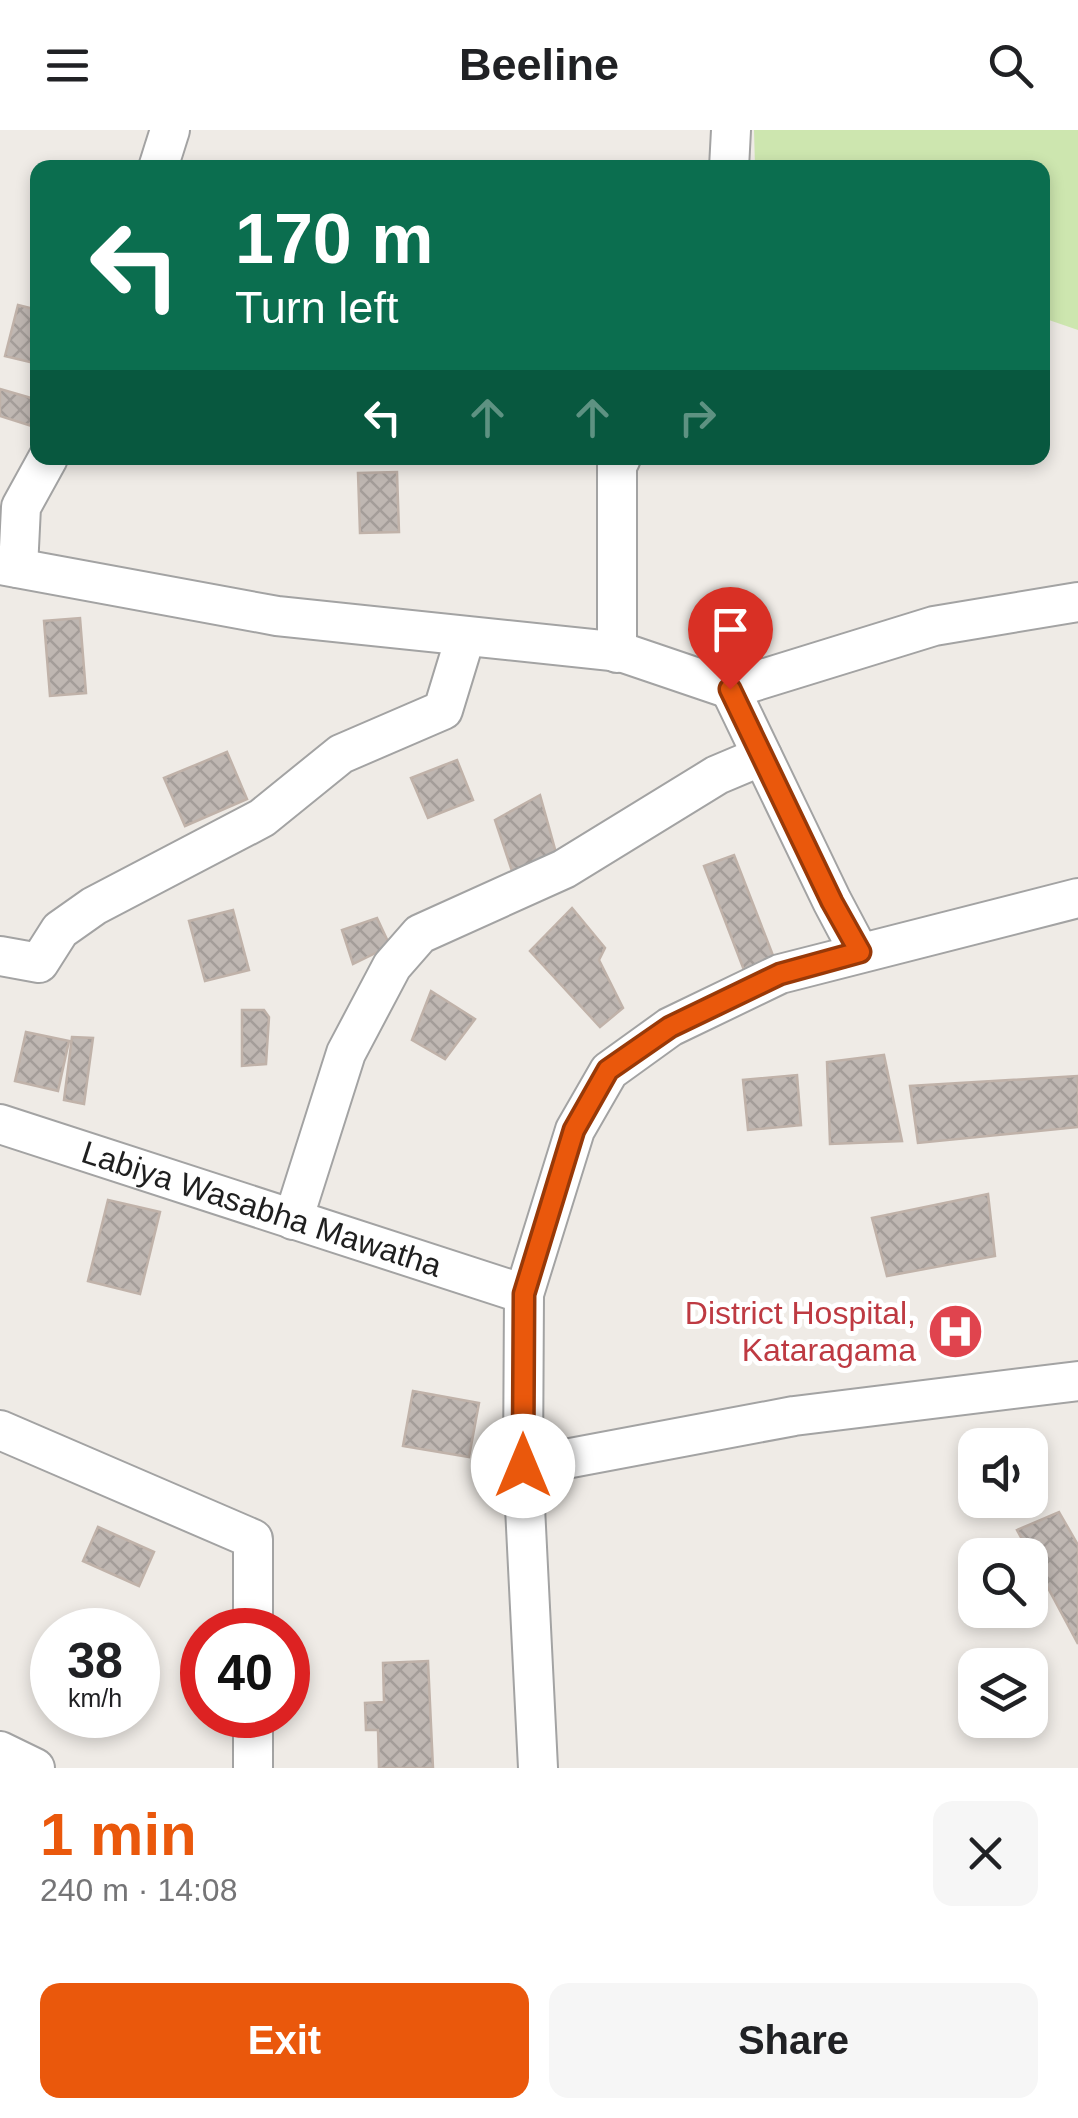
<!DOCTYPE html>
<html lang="en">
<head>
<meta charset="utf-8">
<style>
  :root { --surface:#fff; --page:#f6f6f6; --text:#202124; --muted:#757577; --accent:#ea580c }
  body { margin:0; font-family:Helvetica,sans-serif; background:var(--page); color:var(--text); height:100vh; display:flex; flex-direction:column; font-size:38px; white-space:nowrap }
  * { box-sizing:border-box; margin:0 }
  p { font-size:32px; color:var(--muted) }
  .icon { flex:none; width:55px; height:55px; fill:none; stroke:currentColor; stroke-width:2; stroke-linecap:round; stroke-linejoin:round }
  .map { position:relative; height:1638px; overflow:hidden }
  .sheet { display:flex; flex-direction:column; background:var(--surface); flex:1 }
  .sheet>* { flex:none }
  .hud { position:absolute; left:30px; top:30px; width:1020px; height:305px; border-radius:20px; box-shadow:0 5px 15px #0003; background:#0b6e4f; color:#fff; overflow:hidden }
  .buttons { position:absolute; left:958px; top:1298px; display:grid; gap:20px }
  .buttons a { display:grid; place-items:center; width:90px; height:90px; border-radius:20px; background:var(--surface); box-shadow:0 5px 15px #0003; font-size:50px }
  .speed { position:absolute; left:30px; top:1478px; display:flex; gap:20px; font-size:50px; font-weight:700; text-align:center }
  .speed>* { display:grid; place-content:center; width:130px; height:130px; border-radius:50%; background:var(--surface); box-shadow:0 5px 15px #0003; line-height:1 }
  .speed small { font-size:25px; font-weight:400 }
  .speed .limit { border:15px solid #d22; background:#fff; color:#111 }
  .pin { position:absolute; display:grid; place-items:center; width:85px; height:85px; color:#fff; margin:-102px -42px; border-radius:50% 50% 50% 0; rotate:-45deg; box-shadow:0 0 10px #0007 }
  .pin .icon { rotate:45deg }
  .me { position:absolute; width:110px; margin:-55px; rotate:0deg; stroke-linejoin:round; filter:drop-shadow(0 0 8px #0008) }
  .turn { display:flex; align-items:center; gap:35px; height:210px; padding:0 40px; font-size:45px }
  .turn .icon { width:130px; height:130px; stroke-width:2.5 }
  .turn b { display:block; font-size:70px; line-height:85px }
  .lanes { display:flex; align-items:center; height:95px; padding:0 40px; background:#0003; justify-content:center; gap:50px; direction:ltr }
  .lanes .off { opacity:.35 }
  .round { display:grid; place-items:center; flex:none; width:105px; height:105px; border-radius:20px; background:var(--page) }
  .head { display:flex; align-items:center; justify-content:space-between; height:170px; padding:0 40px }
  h1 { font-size:60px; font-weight:700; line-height:75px; color:var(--accent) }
  .button { display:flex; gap:20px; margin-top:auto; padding:20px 40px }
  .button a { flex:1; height:115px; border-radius:20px; background:var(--accent); color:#fff; font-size:40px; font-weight:700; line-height:115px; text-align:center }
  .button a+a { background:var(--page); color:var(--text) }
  header { display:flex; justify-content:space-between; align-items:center; height:130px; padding:0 40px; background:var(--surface); font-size:45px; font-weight:700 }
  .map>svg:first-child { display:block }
  .grass { fill:#cde6af }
  .building { fill:url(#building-cross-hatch); stroke:#c0b2a9; stroke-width:2.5 }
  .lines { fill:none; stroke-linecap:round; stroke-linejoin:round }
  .minor-casing { stroke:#a3a3a3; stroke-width:42 }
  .minor { stroke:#fff; stroke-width:38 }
  .route-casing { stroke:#983908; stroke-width:25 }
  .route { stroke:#ea580c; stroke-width:18 }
  .labels { text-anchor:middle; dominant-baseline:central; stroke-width:10; stroke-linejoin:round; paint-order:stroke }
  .street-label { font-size:32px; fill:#1f1f1f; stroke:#fff }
  .health-label { font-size:32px; fill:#be3a42; stroke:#fff; text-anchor:end }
</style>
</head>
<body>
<header><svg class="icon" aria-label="menu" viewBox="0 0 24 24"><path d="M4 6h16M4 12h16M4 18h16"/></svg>Beeline<svg class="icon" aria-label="search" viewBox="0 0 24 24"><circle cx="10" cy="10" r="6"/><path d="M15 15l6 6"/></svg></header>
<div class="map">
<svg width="1078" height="1638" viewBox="0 0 1078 1638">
  <defs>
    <pattern id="building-cross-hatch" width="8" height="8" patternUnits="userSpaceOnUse" patternTransform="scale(2.5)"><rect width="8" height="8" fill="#bfb7b2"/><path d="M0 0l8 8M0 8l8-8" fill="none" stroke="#a49d99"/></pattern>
  </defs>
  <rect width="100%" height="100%" fill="#efebe6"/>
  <path class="grass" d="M754,0H1078V200L1043,188L1042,38L755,37Z"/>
  <path class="building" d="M18,175L38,180V234L5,226Z
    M0,259L38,270V298L0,286Z
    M397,342L399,402L360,403L358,343Z
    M80,488L86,563L50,566L44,491Z
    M227,622L247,669L185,696L164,648Z
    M457,630L473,670L428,688L411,648Z
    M540,665L558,730L514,747L495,690Z
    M734,725L774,828L744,840L704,736Z
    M572,778L605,818L599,830L623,878L600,897L530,821Z
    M233,780L249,840L205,851L189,791Z
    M377,788L390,816L353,834L342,800Z
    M431,861L475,889L445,929L412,910Z
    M242,880H264L269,887L266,934L242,936Z
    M26,902L69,911L58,961L15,951Z
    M72,907L93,908L84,974L64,970Z
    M884,925L902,1011L830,1014L827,932Z
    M797,945L801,995L748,1000L743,950Z
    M1078,946V997L918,1013L910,956Z
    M988,1064L995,1126L887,1146L872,1088Z
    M108,1070L160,1082L140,1164L88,1151Z
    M413,1261L479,1273L469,1327L403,1316Z
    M1059,1382L1078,1415V1514L1017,1400Z
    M98,1397L154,1422L139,1456L83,1431Z
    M428,1531L433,1638H379L378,1600H366L365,1573L384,1572L383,1533Z"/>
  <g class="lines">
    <defs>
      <g id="minor">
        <path d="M158,38L170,0"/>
        <path d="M729,38L731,0"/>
        <path d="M0,435L277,486L621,522L730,559L934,496L1078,472"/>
        <path d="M18,438L21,377L48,328"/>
        <path d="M617,523V336L621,328"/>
        <path d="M730,559L832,771L859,822"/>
        <path d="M0,826L39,833L60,800L94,776L262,688L341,624L443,580L465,508"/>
        <path id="s1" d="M0,994L524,1164"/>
        <path d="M293,1090L346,923L392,836L420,804L564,739L717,645L762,626"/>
        <path d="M0,1300L253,1409V1500"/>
        <path d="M523,1337L794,1286L1078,1251"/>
        <path d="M253,1585V1638"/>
        <path d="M0,1621L35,1638"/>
        <path d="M538,1638L523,1337L524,1164L575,1000L609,941L670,897L780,844L1078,768"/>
      </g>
    </defs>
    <use href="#minor" class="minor-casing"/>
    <use href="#minor" class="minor"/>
  </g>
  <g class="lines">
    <defs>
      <path id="route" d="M523,1336L524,1164L574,1000L608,940L670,897L780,844L860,822L832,772L730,559"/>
    </defs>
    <use href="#route" class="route-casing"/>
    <use href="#route" class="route"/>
  </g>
  <defs>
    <symbol id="hospital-disc" viewBox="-11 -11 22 22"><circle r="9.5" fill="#e0444e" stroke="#fff"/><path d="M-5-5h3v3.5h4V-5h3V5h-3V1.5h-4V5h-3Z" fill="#fff"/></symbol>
  </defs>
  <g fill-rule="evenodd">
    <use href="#hospital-disc" x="924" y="1170" width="63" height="63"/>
  </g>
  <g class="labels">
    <g class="street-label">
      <text stroke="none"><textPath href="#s1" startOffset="275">Labiya Wasabha Mawatha</textPath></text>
    </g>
    <g class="health-label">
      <text x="916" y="1183">District Hospital,<tspan x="916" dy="37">Kataragama</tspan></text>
    </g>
  </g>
</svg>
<div class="buttons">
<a><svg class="icon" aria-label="sound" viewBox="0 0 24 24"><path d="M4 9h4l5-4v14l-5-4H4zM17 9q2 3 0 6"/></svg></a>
<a><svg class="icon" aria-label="search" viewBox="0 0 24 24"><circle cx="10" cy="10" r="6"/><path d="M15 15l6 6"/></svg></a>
<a><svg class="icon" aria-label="layers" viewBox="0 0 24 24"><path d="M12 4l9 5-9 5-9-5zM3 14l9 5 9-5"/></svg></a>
</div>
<div class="speed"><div>38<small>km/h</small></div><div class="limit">40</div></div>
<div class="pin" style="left:730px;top:559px;background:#d93025"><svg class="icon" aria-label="arrive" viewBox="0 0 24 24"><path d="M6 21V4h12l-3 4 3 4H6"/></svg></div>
<svg class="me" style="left:523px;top:1336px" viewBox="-20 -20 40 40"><circle r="19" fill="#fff"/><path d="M0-13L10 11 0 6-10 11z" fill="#ea580c"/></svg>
<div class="hud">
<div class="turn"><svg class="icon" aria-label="left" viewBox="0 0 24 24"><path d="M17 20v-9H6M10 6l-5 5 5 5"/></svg><div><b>170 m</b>Turn left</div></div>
<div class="lanes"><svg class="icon" aria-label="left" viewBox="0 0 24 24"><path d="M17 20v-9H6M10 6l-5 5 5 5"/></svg><svg class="icon off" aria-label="ahead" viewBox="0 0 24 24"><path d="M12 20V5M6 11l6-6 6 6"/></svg><svg class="icon off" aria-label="ahead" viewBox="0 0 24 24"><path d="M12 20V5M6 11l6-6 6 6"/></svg><svg class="icon off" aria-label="right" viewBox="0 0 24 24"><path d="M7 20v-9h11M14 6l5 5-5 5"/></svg></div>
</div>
</div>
<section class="sheet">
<div class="head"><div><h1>1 min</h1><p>240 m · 14:08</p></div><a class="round"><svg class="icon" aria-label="close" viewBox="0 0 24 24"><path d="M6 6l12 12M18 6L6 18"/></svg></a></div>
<div class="button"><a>Exit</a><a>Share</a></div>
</section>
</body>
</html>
